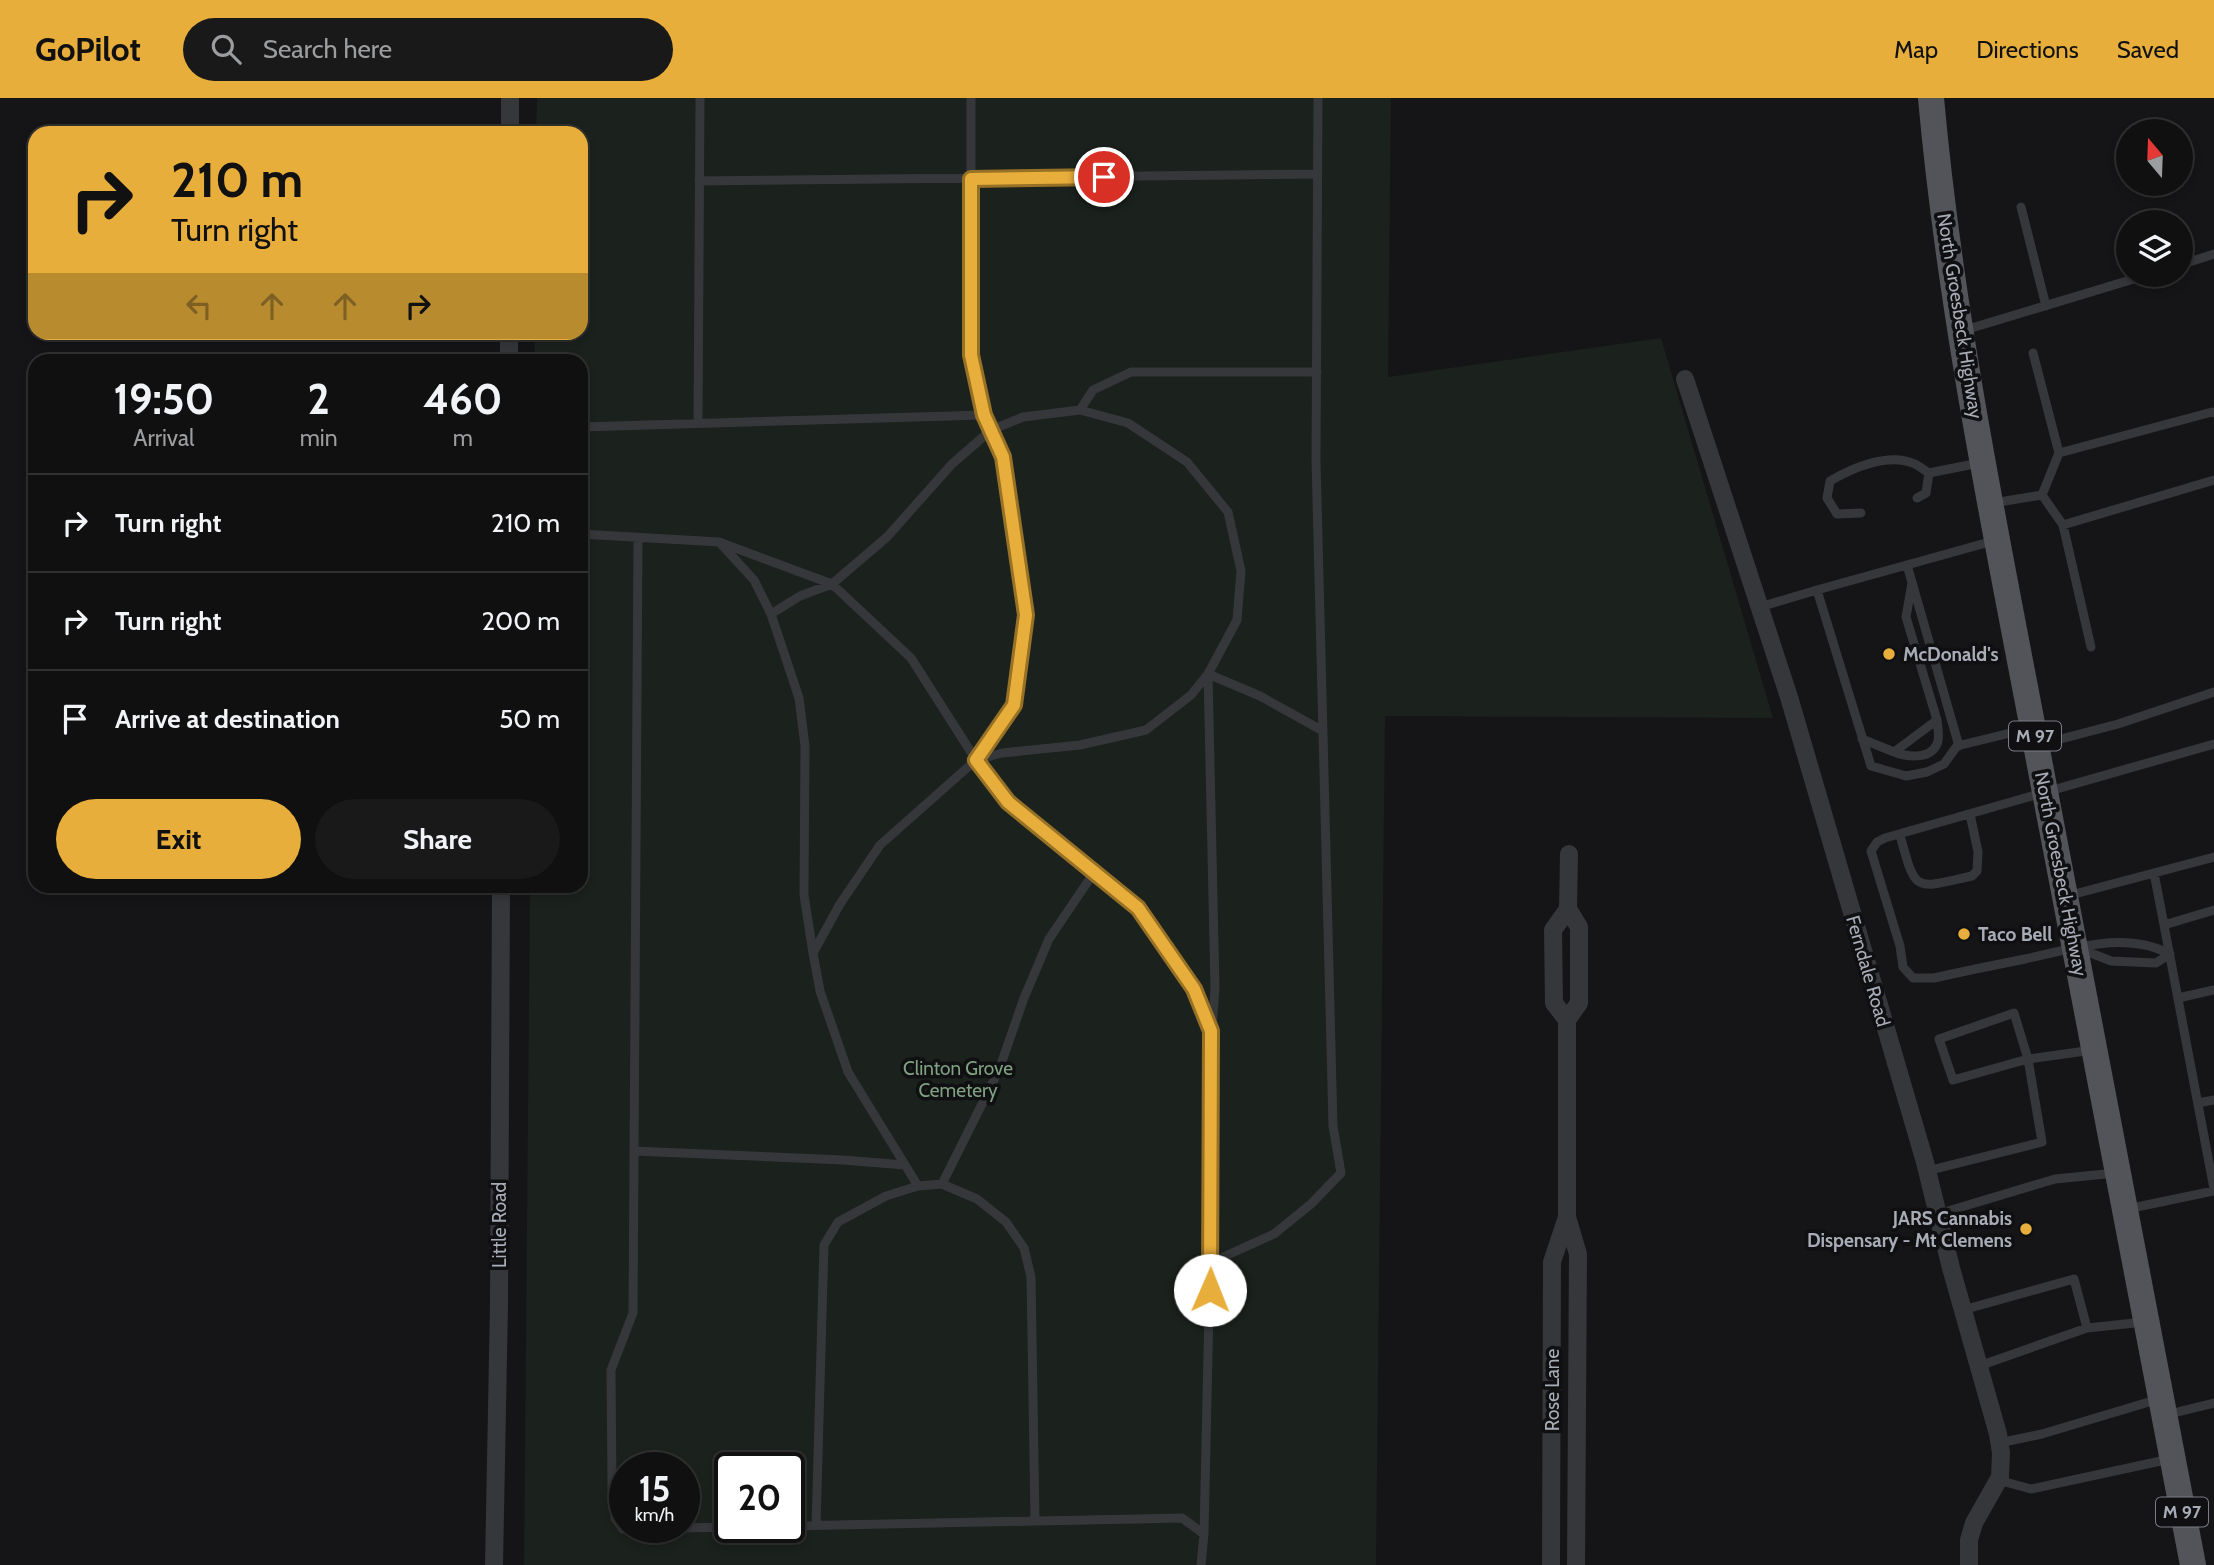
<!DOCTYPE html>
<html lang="en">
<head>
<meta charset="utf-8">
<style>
  :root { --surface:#101011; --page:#19191a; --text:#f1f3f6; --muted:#9c9d9f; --line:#303031; --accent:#e8ae3b }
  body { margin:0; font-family:Cabin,sans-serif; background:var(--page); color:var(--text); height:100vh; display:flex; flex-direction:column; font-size:26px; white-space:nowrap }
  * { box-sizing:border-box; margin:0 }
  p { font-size:23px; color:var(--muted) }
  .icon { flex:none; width:38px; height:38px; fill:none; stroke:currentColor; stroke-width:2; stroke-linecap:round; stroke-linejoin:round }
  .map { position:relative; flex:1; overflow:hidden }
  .details { position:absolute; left:28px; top:256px; width:560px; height:539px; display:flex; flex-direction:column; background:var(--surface); border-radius:21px; box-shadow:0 4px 10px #0003,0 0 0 2px var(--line) }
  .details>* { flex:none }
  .top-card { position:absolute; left:28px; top:28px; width:560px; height:214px; border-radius:21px; box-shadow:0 4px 10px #0003,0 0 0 2px var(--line); background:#e8ae3b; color:#111; overflow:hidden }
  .needle { width:46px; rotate:341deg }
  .controls { position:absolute; left:2116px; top:21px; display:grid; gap:14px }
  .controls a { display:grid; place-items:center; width:77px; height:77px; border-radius:50%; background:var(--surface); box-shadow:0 4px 10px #0003,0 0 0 2px var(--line); font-size:35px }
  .speed { position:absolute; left:609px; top:1354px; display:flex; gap:14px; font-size:35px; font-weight:700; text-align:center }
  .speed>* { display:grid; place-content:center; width:91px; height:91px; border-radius:50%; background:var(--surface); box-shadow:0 4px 10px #0003,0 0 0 2px var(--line); line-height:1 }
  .speed small { font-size:18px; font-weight:400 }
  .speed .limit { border:4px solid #111; border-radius:10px; background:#fff; color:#111 }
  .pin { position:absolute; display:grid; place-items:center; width:60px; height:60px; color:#fff; margin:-30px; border:4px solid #fff; border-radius:50%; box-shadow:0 2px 7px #0007 }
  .me { position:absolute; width:77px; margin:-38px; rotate:1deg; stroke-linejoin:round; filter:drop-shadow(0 0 5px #0008) }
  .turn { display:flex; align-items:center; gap:24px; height:147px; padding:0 28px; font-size:32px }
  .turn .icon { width:91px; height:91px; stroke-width:2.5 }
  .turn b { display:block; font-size:49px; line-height:60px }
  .lanes { display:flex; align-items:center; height:66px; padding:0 28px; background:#0003; justify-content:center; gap:35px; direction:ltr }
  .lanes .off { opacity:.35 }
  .eta { display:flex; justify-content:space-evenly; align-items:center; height:119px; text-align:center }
  .eta b { font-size:42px; font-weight:700; line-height:49px }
  .primary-button { display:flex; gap:14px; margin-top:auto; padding:14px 28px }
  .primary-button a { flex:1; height:80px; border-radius:42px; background:var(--accent); color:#111; font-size:28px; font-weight:700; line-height:80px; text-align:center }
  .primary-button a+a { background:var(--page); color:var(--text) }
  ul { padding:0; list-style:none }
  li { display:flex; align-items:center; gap:21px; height:98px; padding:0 28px; border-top:2px solid var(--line) }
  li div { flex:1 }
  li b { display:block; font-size:26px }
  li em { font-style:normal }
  header { display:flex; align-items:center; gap:42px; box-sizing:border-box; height:98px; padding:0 35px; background:var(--accent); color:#111 }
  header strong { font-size:33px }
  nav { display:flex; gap:38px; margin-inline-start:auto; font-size:24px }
  .search { width:490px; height:63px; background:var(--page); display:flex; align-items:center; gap:18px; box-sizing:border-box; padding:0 24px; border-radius:38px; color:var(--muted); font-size:26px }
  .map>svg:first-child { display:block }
  .green { fill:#1b211c; fill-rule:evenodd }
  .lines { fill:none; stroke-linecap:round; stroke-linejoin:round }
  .service { stroke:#36373b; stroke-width:9 }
  .minor { stroke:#36373b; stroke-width:18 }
  .primary { stroke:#52545a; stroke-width:26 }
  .route-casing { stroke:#977126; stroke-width:18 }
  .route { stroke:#e8ae3b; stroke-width:12 }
  .poi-dot { fill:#e8ae3b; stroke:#101012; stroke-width:2.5 }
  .labels { text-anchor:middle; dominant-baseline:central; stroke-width:7; stroke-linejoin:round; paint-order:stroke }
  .shield { fill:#101012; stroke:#7a7d85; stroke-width:2 }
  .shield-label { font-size:18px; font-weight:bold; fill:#a8acb6 }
  .street-label { font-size:19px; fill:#a8acb6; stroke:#101012 }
  .poi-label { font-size:19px; font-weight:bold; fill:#a8acb6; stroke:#101012; text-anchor:start }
  .park-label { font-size:19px; fill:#7fa081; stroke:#101012 }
</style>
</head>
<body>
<header>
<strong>GoPilot</strong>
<div class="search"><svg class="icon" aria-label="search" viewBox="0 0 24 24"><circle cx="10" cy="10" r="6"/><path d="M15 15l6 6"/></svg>Search here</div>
<nav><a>Map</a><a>Directions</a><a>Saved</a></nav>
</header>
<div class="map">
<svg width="2214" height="1467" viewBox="0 0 2214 1467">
  <rect width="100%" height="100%" fill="#151517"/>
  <path class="green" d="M537,0H1391L1388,279L1661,240L1773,620L1385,618L1376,1467H524L530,788H581V262H534L535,235L581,234V35H536ZM625,1370H684V1430H625ZM730,1370H789V1430H730Z"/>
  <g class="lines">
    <path class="service" d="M699,83L1318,76
      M2021,109L2046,208
      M2180,167L2214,156
      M1965,232L2147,177
      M2033,255L2059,355
      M1080,312L1093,292L1131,274H1317
      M698,325L700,0
      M581,329L984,317
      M1929,375L1979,365
      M2042,397L2063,427L2214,382
      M1993,405L2042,397L2059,355L2212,314L2214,315
      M1861,415L1837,416L1827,400L1830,383C1852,370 1889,354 1915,366C1919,368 1924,372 1929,375L1926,395L1917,400
      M2063,427L2091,549
      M581,436L719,444L832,486L911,560L976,662L1008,704L1138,810L1193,891L1211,933L1210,1165
      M638,440L633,1215L611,1272L612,1389L615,1420L623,1431L678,1430
      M1993,443L1817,492L1871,668L1906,678L1927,674L1944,666L1957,648L2031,630
      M720,445L754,482L771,516L799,600L805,648L804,797L813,855
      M1907,467L1959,648
      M1760,509L1817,492
      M771,516L800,498L832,486L887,439L952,366L991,332L1023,319L1080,312L1128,325L1187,364L1228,414L1241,473L1237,522L1208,576L1191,597L1146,632L1080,647L1002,655L976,662
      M1862,641L1894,654L1937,622L1906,519L1912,485
      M2038,647L2118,626L2214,594
      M1894,654C1907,659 1930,662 1937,646C1940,640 1938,630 1937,622
      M1900,737C1916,796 1914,791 1972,778L1977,773L1978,754L1970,716
      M2154,775L2164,827
      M2067,798L2214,759
      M2214,812L2164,827L2214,1091
      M2078,850L2111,863L2156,865L2170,856
      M2170,856C2125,832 2072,851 2025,861C1995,867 1965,873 1934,880H1913L1903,869L1900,848L1871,753L1877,744L1885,740L2214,646
      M2178,900L2214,892
      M1212,931L1215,890L1208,576L1260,598L1323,633
      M2198,1005L2214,1002
      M634,1053L843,1062L905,1067
      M1927,1073L2042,1044L2028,961L2014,915L1939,941L1953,982L2028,961L2093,952
      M942,1086L999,972L1024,900L1049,841L1095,773
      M918,1088L848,974L820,893L813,855L840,806L880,747L976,662L1014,607L1026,517L1003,359L984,317L971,257V0
      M2127,1111L2214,1093
      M1938,1116L2055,1081L2116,1075
      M1963,1212L2074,1181L2087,1230
      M1979,1268L2087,1230L2144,1224
      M2165,1317L2214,1305
      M1999,1345L2042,1336L2159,1301
      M1998,1382L2031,1391L2170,1361
      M816,1427L824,1147L838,1124L886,1098L918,1088L942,1086L977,1101L1006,1124L1024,1150L1031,1179L1035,1423
      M789,1428L1182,1420L1204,1436L1201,1467
      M684,1430L730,1429
      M1204,1436L1210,1165L1274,1136L1311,1106L1341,1075L1333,1028L1316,362L1318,0"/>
    <path class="minor" d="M510,35V0
      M509,262V234
      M1685,281L1789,599L1925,1064L1951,1170L1998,1336L2001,1355L2000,1379L1974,1425L1969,1442V1467
      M1568,811L1579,829V905L1567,922V1119L1578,1156L1576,1467
      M1567,922L1554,905L1553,832L1568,811L1569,756
      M494,1467L499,1206L501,788
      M1551,1467L1552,1164L1567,1119"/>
    <path class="primary" d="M1931,0C1952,233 2002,464 2045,694C2094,952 2142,1210 2193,1467"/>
  </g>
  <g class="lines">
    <defs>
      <path id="route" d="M1104,79L971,81V257L984,317L1003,359L1026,517L1014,607L976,662L1008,704L1138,810L1194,891L1211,933L1210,1192"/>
    </defs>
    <use href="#route" class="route-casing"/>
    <use href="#route" class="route"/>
  </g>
  <g class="poi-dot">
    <circle cx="1889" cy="556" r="7"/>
    <circle cx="1964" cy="836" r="7"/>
    <circle cx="2026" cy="1131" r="7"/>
  </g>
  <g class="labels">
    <g class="shield">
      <rect x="2009" y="623.5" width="52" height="29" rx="5"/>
      <rect x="2156" y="1399.5" width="52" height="29" rx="5"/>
    </g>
    <g class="shield-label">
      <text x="2035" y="638">M 97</text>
      <text x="2182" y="1414">M 97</text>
    </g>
    <g class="street-label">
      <text transform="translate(1960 218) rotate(81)">North Groesbeck Highway</text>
      <text transform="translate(2061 776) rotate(79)">North Groesbeck Highway</text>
      <text transform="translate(1868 873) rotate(74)">Ferndale Road</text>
      <text transform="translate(499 1127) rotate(-90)">Little Road</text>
      <text transform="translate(1552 1292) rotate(-90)">Rose Lane</text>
    </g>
    <g class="poi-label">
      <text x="1903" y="556">McDonald's</text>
      <text x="1978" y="836">Taco Bell</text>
      <text x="2012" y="1120" text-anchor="end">JARS Cannabis<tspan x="2012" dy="22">Dispensary - Mt Clemens</tspan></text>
    </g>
    <g class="park-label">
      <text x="958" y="970">Clinton Grove<tspan x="958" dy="22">Cemetery</tspan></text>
    </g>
  </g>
</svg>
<div class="controls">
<a><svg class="needle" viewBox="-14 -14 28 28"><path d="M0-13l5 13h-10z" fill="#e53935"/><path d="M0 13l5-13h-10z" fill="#9c9d9f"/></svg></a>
<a><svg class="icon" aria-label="layers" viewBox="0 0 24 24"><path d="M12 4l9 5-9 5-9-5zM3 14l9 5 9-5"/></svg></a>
</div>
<div class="speed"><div>15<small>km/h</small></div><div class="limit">20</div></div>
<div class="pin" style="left:1104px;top:79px;background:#d93025"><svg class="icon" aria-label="arrive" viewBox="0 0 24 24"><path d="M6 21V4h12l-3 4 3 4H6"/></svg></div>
<svg class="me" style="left:1210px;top:1192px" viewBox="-20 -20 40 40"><circle r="19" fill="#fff"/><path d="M0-13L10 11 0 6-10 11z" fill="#e8ae3b"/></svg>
<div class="top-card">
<div class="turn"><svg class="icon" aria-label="right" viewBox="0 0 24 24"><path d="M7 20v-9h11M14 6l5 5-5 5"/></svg><div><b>210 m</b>Turn right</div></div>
<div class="lanes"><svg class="icon off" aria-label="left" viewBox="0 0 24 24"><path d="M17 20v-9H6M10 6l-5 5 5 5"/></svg><svg class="icon off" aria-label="ahead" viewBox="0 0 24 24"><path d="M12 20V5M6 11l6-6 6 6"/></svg><svg class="icon off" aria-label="ahead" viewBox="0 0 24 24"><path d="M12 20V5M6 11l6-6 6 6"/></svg><svg class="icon" aria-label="right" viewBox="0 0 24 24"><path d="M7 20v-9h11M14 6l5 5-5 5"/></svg></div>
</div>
<section class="details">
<div class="eta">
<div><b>19:50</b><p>Arrival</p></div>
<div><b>2</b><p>min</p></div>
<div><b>460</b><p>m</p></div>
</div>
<ul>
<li><svg class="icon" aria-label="right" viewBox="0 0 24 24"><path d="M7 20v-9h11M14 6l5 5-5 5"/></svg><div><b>Turn right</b></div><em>210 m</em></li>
<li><svg class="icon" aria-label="right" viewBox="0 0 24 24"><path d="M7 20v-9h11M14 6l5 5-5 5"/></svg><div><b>Turn right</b></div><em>200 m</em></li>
<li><svg class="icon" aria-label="arrive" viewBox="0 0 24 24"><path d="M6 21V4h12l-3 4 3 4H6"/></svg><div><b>Arrive at destination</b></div><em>50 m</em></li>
</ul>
<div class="primary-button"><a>Exit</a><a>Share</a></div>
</section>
</div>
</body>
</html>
